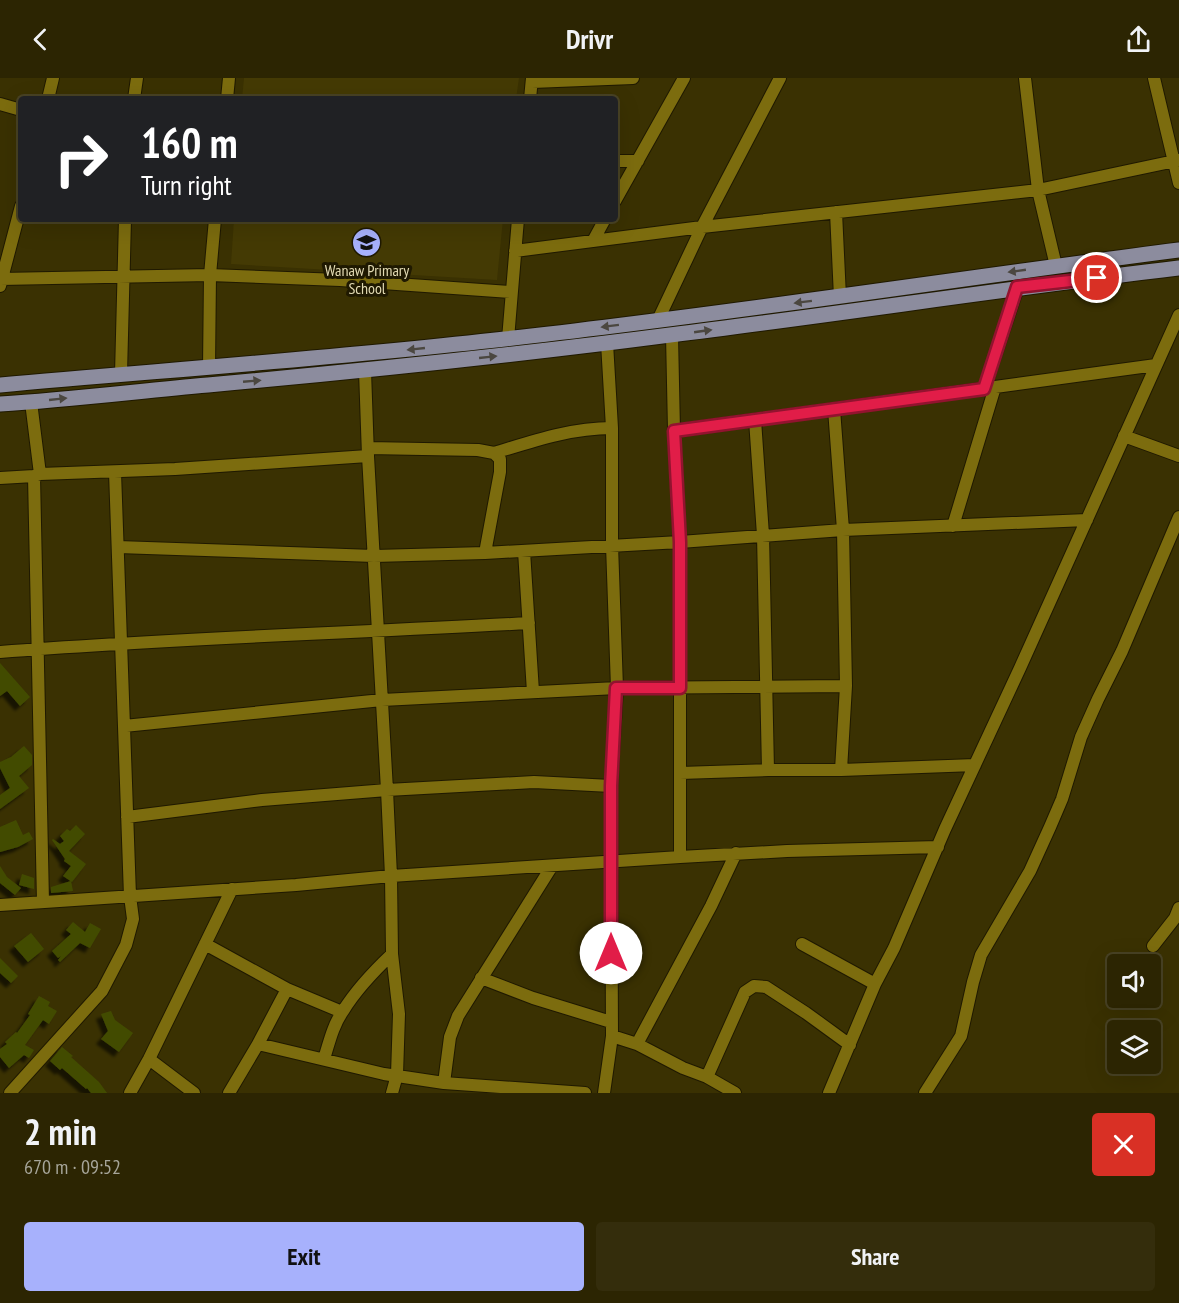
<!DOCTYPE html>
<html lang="en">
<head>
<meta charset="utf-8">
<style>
  :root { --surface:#2c2502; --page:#342d0c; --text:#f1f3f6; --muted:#a6a599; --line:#484224; --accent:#a7b1fc }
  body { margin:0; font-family:"PT Sans Narrow",sans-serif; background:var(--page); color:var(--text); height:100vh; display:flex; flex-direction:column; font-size:22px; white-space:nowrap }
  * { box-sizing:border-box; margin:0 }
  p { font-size:20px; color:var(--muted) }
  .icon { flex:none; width:33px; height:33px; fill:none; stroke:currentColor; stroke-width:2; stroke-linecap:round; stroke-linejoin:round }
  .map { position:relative; height:1015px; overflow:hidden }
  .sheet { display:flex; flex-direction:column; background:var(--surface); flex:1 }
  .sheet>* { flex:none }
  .hud { position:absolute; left:18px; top:18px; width:600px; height:126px; border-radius:6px; box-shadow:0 6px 24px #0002,0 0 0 2px var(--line); background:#202124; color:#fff; overflow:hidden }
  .tools { position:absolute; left:1107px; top:876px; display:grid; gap:12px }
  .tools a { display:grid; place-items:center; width:54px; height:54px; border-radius:6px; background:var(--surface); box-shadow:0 6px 24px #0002,0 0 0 2px var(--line); font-size:30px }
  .pin { position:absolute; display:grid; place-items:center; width:51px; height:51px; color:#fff; margin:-26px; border:3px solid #fff; border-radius:50%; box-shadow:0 2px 6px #0007 }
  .me { position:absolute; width:66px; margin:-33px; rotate:0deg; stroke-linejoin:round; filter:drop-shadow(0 0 4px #0008) }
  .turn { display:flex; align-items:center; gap:21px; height:126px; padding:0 24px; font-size:27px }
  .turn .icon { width:78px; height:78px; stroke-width:2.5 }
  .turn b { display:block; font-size:42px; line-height:51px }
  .round { display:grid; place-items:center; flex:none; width:63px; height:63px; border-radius:6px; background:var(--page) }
  .head { display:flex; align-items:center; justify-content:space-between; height:102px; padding:0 24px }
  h1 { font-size:36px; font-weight:700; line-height:45px }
  .action { display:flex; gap:12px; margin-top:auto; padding:12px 24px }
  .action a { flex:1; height:69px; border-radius:6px; background:var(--accent); color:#111; font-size:24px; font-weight:700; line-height:69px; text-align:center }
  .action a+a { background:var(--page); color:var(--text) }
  header { display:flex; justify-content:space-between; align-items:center; height:78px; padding:0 24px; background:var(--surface); font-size:27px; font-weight:700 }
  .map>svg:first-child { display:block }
  .built { fill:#443a04 }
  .building { fill:#424c00; filter:url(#shadow) }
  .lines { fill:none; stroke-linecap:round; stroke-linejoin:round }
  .minor-casing { stroke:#1f1901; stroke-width:14 }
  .major-casing { stroke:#1f1901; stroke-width:17 }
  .minor { stroke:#7c6c0e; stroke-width:12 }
  .major { stroke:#8c8c9e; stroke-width:15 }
  .oneway { fill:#4b4740 }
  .route-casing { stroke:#92132f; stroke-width:15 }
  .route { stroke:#e11d48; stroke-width:10 }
  .labels { text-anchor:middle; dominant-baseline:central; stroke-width:6; stroke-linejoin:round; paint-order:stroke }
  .poi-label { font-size:16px; fill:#e2dab3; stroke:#1f1901 }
</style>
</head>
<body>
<header><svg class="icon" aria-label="back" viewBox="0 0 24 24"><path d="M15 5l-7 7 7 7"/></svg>Drivr<svg class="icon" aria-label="share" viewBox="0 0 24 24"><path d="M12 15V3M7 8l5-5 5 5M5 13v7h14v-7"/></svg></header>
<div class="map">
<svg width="1179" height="1015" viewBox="0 0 1179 1015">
  <defs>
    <filter id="shadow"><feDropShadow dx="-5" dy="5" stdDeviation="1.5" flood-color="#0009"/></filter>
  </defs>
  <rect width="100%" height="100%" fill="#3a3102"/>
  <path class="built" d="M244,0H519L516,21H242Z
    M234,141H503L497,202L231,186Z"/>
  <path class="building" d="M0,585L30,619L20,628L7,613L0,618Z
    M24,668L32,677V687L19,698L29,710L0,731V717L10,710L0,690V684L11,679Z
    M16,742L23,757L29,754L33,761L18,769L0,774V749Z
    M76,747L85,756L69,773L86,786L72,804L63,798L71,788L64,783L65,781L52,762L53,761L60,766L64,763L60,758L67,751L70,753Z
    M0,788L7,799L21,810L15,817L0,805Z
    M22,796L34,800V811L19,807Z
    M71,803L73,813L51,815V809Z
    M73,844L85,854L90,845L101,851L90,870L80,865L60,884L58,882L61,878L58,880L52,873L71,856L66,852Z
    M31,855L44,871L28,884L14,868Z
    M0,880L18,898L11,905L0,895Z
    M39,918L50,924L48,928L57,933L49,946L43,942L25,967L34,972L29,980L24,977L9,990L0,979V971L7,966L5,964L16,954L17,955L30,937L28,936Z
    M111,933L115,942L133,955L119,974L101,961L108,953L101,936Z
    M62,969L73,978L71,979L99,1004L107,1015H91L87,1010L86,1011L62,990L60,992L50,983Z"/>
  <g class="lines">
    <defs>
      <path id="minor" d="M1025,0L1038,112L1056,188
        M1154,0L1179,105
        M532,4L633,0
        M48,21L53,0
        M134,21L137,0
        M227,21L229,0
        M530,21L532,0
        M0,26L21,32
        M615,83H638
        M615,123L684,0
        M836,134L840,219
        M593,163L605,141
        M515,173L702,149L1038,112L1179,82
        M0,201L210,197L340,202L511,214
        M0,208L21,128
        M658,242L702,149L780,0
        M672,257L674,353L680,464V779
        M508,261L518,141
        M209,290L210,197L215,141
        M365,293L368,378L387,712L391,798L392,876L399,936L397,997L392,1015
        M121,296L125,141
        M984,311L1018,209
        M31,324L40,396
        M834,331L843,452L846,608L841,692
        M755,342L763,457L768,692
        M674,353L1156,287
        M1124,358L1179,378
        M368,370L478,372L494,375L500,381V394L485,475
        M494,375C533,363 571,350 612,350
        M34,398L43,824
        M0,400L34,398L40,396L175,391L368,378
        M953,448L995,309
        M118,469L374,478L485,475L680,464L843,452L1087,442
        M524,473L533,614
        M0,574C176,560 353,555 529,545
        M124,648L382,622L617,610L846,608
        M680,695L768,692H841L975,687
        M127,739L262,722L387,712L534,704L611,708
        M0,827L296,807L391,798L680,779L787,773L938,769
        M205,866L287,911L342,934
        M802,866L875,906
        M1153,868L1175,840L1179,830
        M481,900L533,920L611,944
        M612,958L637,966L683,990L707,999L735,1015
        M258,966L384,996L444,1005L585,1015
        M637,966L711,828L736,775
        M149,981L194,1015
        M324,981C329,965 333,947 343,933C356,912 374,893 392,876
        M707,999L745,914L754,908L766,909L806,935L850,967
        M444,1005L450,959L458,938L552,788
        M10,1015L102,913L126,867L133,841L130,818L115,394
        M130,1015L149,981L232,811
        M229,1015L258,966L287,911
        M604,1015L612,958L611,708L617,610L612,467V350L607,265
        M829,1015L875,906L894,870L945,751L1020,590L1179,237
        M925,1015L961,958L973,904L981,877L1030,793L1050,749L1062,721L1081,659L1098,621L1122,573L1179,439"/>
      <path id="major" d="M0,307C168,292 337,280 505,261C730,236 954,201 1179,172
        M0,326C69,322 139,313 208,307C362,293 516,277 670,257C840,236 1009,210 1179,190"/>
    </defs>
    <use href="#minor" class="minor-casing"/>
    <use href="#major" class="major-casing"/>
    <use href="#minor" class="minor"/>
    <use href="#major" class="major"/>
  </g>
  <defs><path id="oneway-solid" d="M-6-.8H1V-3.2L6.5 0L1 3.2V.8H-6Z" transform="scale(1.5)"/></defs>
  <g class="oneway">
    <use href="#oneway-solid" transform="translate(1017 193) rotate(172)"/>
    <use href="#oneway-solid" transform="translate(803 224) rotate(173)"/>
    <use href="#oneway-solid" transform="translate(610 248) rotate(173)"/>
    <use href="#oneway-solid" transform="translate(703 253) rotate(-8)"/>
    <use href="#oneway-solid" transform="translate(416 271) rotate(174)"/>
    <use href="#oneway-solid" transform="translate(488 279) rotate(-6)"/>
    <use href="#oneway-solid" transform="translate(252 303) rotate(-5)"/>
    <use href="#oneway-solid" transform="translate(58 321) rotate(-6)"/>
  </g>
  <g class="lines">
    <defs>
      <path id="route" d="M611,875V708L616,610H680V464L674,353L984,311L1017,209L1097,200"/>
    </defs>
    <use href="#route" class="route-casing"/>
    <use href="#route" class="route"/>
  </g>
  <defs>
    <symbol id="school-disc" viewBox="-11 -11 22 22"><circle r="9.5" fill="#a7b1fc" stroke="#1f1901"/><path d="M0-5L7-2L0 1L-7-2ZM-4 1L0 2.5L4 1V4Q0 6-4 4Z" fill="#111"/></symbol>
  </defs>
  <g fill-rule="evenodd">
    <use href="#school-disc" x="350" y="148" width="33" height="33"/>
  </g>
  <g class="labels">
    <g class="poi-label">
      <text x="367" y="192">Wanaw Primary<tspan x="367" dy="18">School</tspan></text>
    </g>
  </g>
</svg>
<div class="tools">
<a><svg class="icon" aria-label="sound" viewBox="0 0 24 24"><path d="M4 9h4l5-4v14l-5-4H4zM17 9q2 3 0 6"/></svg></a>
<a><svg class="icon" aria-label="layers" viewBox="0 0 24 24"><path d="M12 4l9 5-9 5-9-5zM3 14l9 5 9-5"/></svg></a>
</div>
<div class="pin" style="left:1097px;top:200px;background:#d93025"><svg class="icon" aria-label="arrive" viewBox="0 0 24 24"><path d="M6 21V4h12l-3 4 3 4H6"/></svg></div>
<svg class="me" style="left:611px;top:875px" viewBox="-20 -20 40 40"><circle r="19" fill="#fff"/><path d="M0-13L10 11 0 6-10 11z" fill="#e11d48"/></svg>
<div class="hud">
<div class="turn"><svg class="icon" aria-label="right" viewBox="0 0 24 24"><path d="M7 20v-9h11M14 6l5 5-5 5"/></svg><div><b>160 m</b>Turn right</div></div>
</div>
</div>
<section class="sheet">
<div class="head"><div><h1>2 min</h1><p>670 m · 09:52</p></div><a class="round" style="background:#d93025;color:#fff"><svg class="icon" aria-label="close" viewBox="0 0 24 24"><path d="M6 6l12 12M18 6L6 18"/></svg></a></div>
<div class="action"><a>Exit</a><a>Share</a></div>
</section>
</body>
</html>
